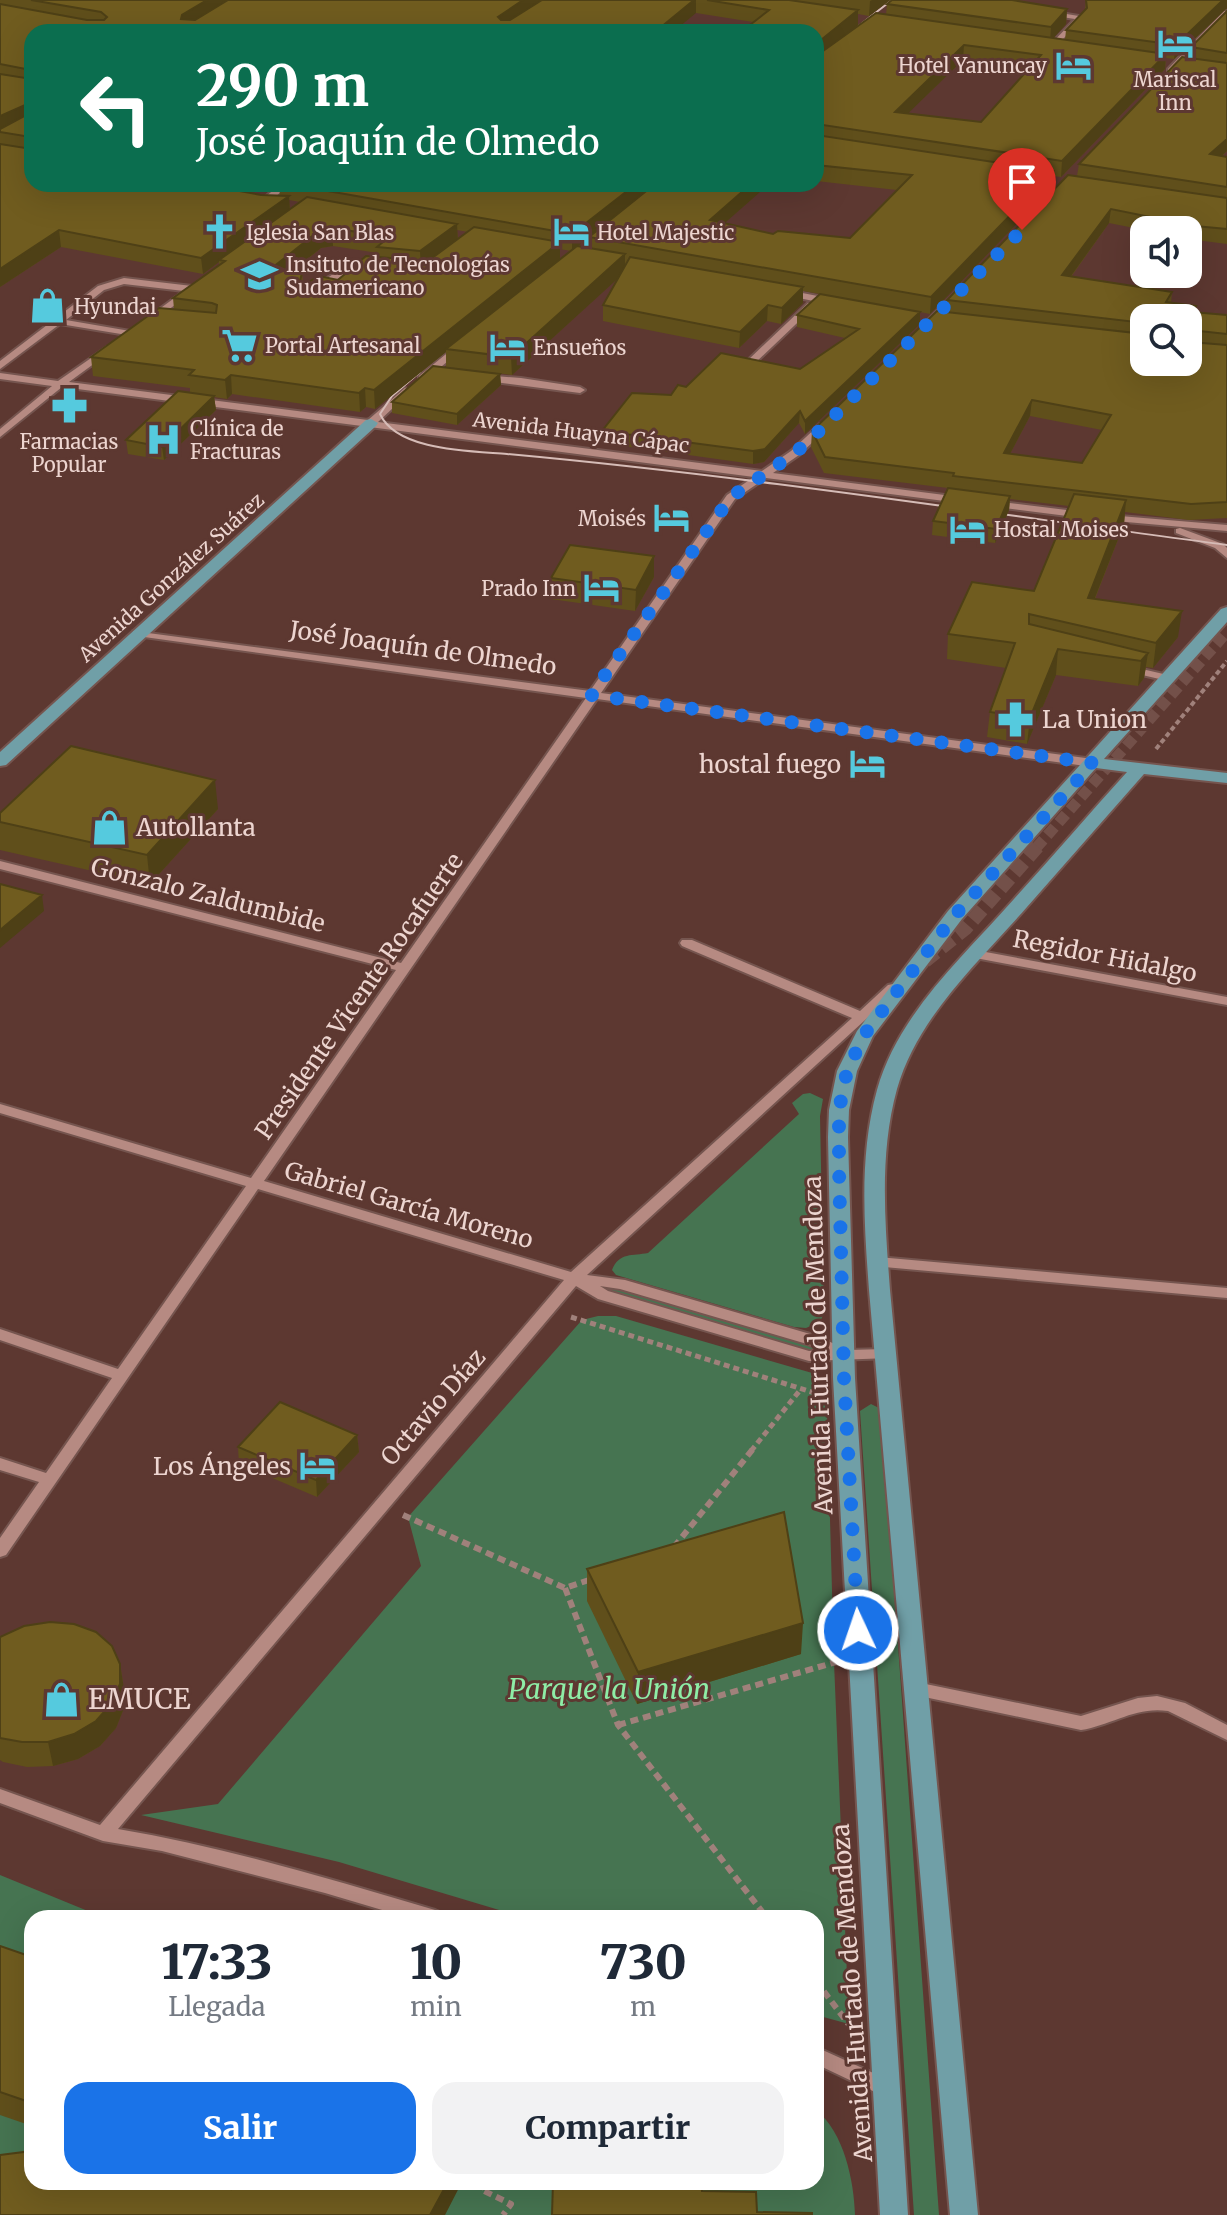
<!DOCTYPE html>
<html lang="es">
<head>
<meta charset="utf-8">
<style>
  :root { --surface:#fff; --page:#f2f2f3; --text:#1f2937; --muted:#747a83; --accent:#1a73e8 }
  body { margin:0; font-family:Merriweather,serif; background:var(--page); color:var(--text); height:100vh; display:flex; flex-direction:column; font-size:30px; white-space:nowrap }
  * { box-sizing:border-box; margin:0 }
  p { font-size:26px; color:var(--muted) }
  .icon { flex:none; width:44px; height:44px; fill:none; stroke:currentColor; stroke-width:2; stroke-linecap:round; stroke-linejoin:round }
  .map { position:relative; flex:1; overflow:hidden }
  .sheet { position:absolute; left:24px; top:1910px; width:800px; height:280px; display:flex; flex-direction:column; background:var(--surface); border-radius:24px; box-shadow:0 8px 32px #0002 }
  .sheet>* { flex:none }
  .hud { position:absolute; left:24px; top:24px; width:800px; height:168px; border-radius:24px; box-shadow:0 8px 32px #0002; background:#0b6e4f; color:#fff; overflow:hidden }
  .fabs { position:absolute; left:1130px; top:216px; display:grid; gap:16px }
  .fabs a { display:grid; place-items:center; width:72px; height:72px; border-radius:16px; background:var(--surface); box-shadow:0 8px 32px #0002; font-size:40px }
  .pin { position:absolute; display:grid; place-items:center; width:68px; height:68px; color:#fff; margin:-82px -34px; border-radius:50% 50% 50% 0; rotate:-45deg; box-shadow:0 0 8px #0007 }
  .pin .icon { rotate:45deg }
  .me { position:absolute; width:88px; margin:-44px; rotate:357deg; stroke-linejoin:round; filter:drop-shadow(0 0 6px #0008) }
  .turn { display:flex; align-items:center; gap:28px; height:168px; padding:0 40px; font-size:36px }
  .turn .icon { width:104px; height:104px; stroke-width:2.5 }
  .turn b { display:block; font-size:56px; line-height:68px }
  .eta { display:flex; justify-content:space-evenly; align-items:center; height:136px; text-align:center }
  .eta b { font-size:48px; font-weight:800; line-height:56px }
  .cta { display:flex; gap:16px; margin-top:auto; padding:16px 40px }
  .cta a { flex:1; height:92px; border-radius:24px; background:var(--accent); color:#fff; font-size:32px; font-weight:800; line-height:92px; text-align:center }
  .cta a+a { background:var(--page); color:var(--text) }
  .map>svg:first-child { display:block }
  .green { fill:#467451 }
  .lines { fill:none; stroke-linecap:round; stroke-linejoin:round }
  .minor-tunnel-far1 { stroke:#735049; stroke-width:11; stroke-dasharray:11 6; stroke-linecap:butt }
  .minor-tunnel { stroke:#735049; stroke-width:14; stroke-dasharray:14 7; stroke-linecap:butt }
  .minor-casing { stroke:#75554f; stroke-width:4 }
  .major-casing { stroke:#75554f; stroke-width:4 }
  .path-far2 { stroke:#a0817b; stroke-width:4; stroke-dasharray:5 3; stroke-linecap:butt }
  .path-far1 { stroke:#a0817b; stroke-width:5; stroke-dasharray:6 4; stroke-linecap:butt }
  .path { stroke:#a0817b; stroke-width:6; stroke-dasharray:8 5; stroke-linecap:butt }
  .minor { fill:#b68a82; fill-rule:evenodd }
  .major { fill:#709fa7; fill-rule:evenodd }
  .tram { stroke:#d6bcb7; stroke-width:2 }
  .wall { fill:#604f1b; fill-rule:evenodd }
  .shaded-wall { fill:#4e4016 }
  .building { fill:#705c1f; stroke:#4e4016; stroke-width:2; fill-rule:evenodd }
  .route { stroke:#1a73e8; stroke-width:14; stroke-dasharray:0 25.2 }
  .labels { text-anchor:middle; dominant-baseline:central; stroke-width:6; stroke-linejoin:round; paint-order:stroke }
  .far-poi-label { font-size:20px; fill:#edd5d0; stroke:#5d3831; text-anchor:start }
  .far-street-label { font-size:20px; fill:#edd5d0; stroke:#5d3831 }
  .street-label { font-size:24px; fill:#edd5d0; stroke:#5d3831 }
  .poi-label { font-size:24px; fill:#edd5d0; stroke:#5d3831; text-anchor:start }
  .near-park-label { font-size:28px; font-style:italic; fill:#8eeda6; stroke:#5d3831 }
  .near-poi-label { font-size:28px; fill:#edd5d0; stroke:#5d3831; text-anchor:start }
</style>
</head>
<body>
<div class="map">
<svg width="1227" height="2215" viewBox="0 0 1227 2215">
  <rect width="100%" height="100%" fill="#5d3831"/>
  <path class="green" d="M810,1093L823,1099L820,1116L824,1313L820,1322L806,1328L794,1327L616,1275L612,1270C619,1252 633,1256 648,1253L799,1114L792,1103L803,1094Z
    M603,1287L636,1293L810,1344L823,1351L804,1350L621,1296Z
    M598,1316H616L826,1377L834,1662L849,2024L816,2015V1918H526L339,1862L141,1815L218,1804L421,1566L408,1517L582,1320Z
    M871,1404L881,1409L939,2215H914L860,1411Z
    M0,1875L105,1918H32V2182H816V2110C844,2132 854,2181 855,2215H0Z"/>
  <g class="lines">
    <path class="minor-tunnel-far1" d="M1036,848L1227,632"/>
    <path class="minor-tunnel" d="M925,961L966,928L1038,846"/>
    <defs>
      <path id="minor" d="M1048,11L1085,17L1053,49H1050V45L1075,19L1048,15Z
        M1224,11H1227V18L1174,73H1168V69Z
        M281,184H290L266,205H260V201Z
        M348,264L373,267L378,270L373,273L350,270L320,291H314V287Z
        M124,278L192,286L197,289L150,323L145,320L147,318L184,291L124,284L104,290L66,320L130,331L135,334L133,336L60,324L0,369V361L98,286Z
        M787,290L833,299L838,302L833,305L784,295V291Z
        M958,290L966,292L931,327H925V323Z
        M808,303L816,305L752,366H746V362Z
        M456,346L464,348L425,380H419V376Z
        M107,347L112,350L110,352L69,382L368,420L405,388L410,391L409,393L378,422L762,471L791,451L820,424H828V428L799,455L773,473L960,497L965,500L960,503L766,478L735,499L601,693L1093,759L1099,763L1093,767L597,699L264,1181L571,1272L852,1018L682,946L680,943L682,940H692L860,1011L888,985L893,984L900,988L587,1275L625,1280L817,1336L848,1350L885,1349L890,1350L893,1354L890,1358L809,1361L598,1299L576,1286L118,1829C225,1847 331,1879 435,1910L442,1913L444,1918H409L325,1893L162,1851L103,1841L0,1803V1789L100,1825L564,1280L258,1189L6,1555L0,1557V1538L39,1482L0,1470V1458L46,1473L112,1378L0,1340V1329L118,1369L246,1186L0,1113V1104L251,1178L396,970L0,869V861L401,963L586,698L137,636L133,635V631L590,691L727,495L754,477L62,387L0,437V429L52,386L0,379V373L58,381ZM600,1286L620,1289L807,1344L822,1350L809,1351L608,1291Z
        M482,375L521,378L580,387L585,390L580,393L479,380L477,378Z
        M993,501L1083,512L1088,515L1083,518L989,506L988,504Z
        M1108,515L1227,525V531L1104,520L1103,518Z
        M1180,528L1223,544L1227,548V558L1215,548L1176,533V529Z
        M1129,666L1172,676L1174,678L1168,681L1125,671V667Z
        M975,950L1227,997V1005L970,957L968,954Z
        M878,1257L1227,1288V1298L873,1266L871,1262L873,1258Z
        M916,1682L1081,1716L1138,1698L1157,1696L1185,1703L1227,1725V1740L1168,1711C1136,1706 1112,1725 1081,1730L910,1694L907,1689L910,1684Z
        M816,2047L891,2081L894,2087L891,2093L884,2096L877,2093L816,2064Z"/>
      <path id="major" d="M371,419L378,423L376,426L6,765L0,766V752L366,420Z
        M1227,607V622L1104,759L1227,773V783L1144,774C1105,818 1066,863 1027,907C979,962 918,1016 897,1089C879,1154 885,1223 890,1290L978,2215H950L869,1290C864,1223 859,1155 877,1090C898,1014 963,957 1014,899C1052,857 1089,814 1127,772L1096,768L962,919L873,1036L857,1071L849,1110L848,1137L855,1378L908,2215H880L833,1378L828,1137L829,1110L837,1071L857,1031L948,911L1221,609Z"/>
    </defs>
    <use href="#minor" class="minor-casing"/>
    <use href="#major" class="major-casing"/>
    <path class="path-far2" d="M1156,749L1227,661"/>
    <path class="path-far1" d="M571,1317L818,1394
      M751,1451L801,1389"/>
    <path class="path" d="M403,1515L565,1588L592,1579
      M674,1547L753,1449
      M565,1588L618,1725L767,1918
      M618,1725L836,1662
      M816,1981L853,2030
      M484,2182L480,2189L511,2204L503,2215"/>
    <use href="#minor" class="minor"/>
    <use href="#major" class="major"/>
    <path class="tram" d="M816,59L892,0
      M420,372L392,396L380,414C397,451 470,451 507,454C747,476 987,513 1227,545"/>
  </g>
  <path class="wall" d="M0,0H890L869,16L858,14V25L842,38L886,15L887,4L1067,9L1066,24L1053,38L1065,40L1066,30L1085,10L1086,0H1227V8L1174,59L1166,58L1165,69L1061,177L1053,176L1052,187L930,314L920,312V324L805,434L799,423L764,462L753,464L602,443V431L686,387L800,369L845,338L797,327V315L820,294L803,291V303L781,324L767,321L739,348L603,321V305L619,277L512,375L446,367V352L375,409L366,407L360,412L232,394L227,399L214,397L216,410L164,460L128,454L126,440L190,393V388L93,376L91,357L174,309L173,298L219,265V262L203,274L61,247L0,287ZM696,13L816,32V181L897,190L850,238L773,234L724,223L769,184L505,190L450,185L451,184H279L280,196L32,184V32ZM963,60L1029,69L981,122L908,113ZM289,200L300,202L290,209ZM457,230L468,232L458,239ZM589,238V248L578,246ZM333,246L378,253V257L338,280L305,284L303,283L302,273L292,272L321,248ZM560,249L571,251L560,259Z
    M1227,11V151L1222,156L1227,157V244L1188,239V230H1144L1109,223L1071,277L1172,292L1171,303L1196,306L1195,312L1227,315V518L1189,520L1125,512L1124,524L1095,599L1178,637L1153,668L1146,667L1144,678L1138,686L1056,675L1027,744L987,737L990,712L1006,668L947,659L948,634L1034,591L1069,506L1010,499L1009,510L995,543L932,535L933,521L948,488L824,473L811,447L812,431L947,312V300L1077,176L1079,164L1190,58L1191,47ZM1144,318L1188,362H1144ZM1030,416L1102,430L1082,463L1010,454Z
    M500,374L501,385L457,425L392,413V402Z
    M654,556V577L635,611L551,599V578Z
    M218,809L150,884L0,850V813Z
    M357,1435L359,1452L317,1497L239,1464L238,1447Z
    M587,1569L801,1654L637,1704L587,1601Z
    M0,1637L120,1664L124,1689V1708L116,1728L100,1746L78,1759L53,1766L27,1767L3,1762L0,1760Z
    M0,1946L32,1957V2126L0,2115Z"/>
  <path class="shaded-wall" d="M207,0H232L183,29L181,19L182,15Z
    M523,0H545L498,32V17Z
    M694,0H696V13L673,32H655Z
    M872,0H890L869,16L870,1Z
    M1223,0H1227V8L1174,59L1176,45Z
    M1067,9L1066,24L1050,42L1051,27Z
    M858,10V25L816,58V44Z
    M964,45L963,60L894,127L895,112Z
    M1166,54L1165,69L1061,177L1062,161Z
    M32,102V118L0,132V116Z
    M1227,139V151L1208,168L1210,154Z
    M1053,171L1052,187L930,314L931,297Z
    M636,184H656L572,251V234Z
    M751,184H769L710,236V220Z
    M289,196L290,212L219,260V262L203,274L201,258Z
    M1111,209L1109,223L1061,290L1062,275Z
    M457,224L458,242L421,269L420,251Z
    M332,228L333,246L321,248L273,286L272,268L320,230Z
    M59,230L61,247L0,287V269Z
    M560,242V260L446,349V352L375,409L374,390Z
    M625,254V272L512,375L511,357Z
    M803,287V303L781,324L782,308Z
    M768,305L767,321L739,348L740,332Z
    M920,312V324L805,434V421Z
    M500,374L501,385L457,425V414Z
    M231,375L232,394L227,399L225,380Z
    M365,388L366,407L360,412L359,393Z
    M214,396L216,410L164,460L162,447Z
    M1032,400L1030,416L1002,469L1004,453Z
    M800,411L799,423L764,462L753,464V451Z
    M1010,496L1009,510L995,543L996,529Z
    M1126,500L1124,524L1085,623L1088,598Z
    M654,556V577L635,611L636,590Z
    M1182,611L1178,637L1153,668L1156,643Z
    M1058,649L1056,675L1027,744L1030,718Z
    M1148,653L1144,678L1138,686L1141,661Z
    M215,780L218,809L150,884L147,855Z
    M42,895L44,911L0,948V930Z
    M357,1435L359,1452L317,1497L316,1480Z
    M803,1623L801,1654L637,1704L638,1672Z
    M120,1664L124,1689V1708L116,1728L100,1746L78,1759L53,1766L48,1742Z
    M448,2182H462L445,2215H430Z"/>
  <path class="building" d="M31,0H207L182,15L181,19L195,20L228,0H523L498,17L501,20H510L542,0H694L655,32H32V79L31,70L0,64V4L87,20H104L107,17L101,12Z
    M707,0H789L858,10L816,44V32H741L769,10Z
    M892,0H1012L1067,9L1051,27L887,4Z
    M1086,0H1223L1176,45L1066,30L1087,8Z
    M1227,11V53L1191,47Z
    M876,13L1166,54L1062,161L816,124V54V56ZM964,45L1041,55L981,122L895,112Z
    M1182,57L1227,63V139L1210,154L1227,157V187L1079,164Z
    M0,74L32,79V102L0,116Z
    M32,107V149L31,137L0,132V129L32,112Z
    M816,134V135L1053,171L931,297L589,237L655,184H751L710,220L773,234L778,231L850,238L912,175L816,165Z
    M0,144L32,149V184H201L261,195L289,196L201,258L59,230L0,269Z
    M1068,175L1227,198V229L1195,226L1111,209L1062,275L1172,292L1166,302L1196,306L1191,312L1227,315V334L1190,330L1188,332V318H1144V323L947,300Z
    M288,184H436L505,190L516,184H636L572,234Z
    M307,197L457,224L420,251L377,247L389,237L332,228L320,230L272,268L302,273L300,281L305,284L319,276L338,280L366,256L428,261L474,227L560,242L374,390L365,388L359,393L231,375L225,380L189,375L194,370L91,357L159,308L216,313L217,305L212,303L173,298L225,261L219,260Z
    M577,246L625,254L511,357L446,349Z
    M630,257L803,287L782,308L768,305L740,332L603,305Z
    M820,294L920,312L805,421L800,411L765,449L753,451L602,431L632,393L671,395L678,385L686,387L721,353L800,369L859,329L797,315Z
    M937,311L1144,334V362H1188V336L1190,342L1227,345V502L1191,504L953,476L954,473L825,457L812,431ZM1032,400L1111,415L1082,463L1004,453Z
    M433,366L500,374L457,414L392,402Z
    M178,391L214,396L162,447L126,440Z
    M948,488L1010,496L996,529L933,521Z
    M1074,494L1126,500L1088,598L1182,611L1156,643L1029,614V624L1148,653L1141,661L1058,649L1030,718L990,712L1015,643L948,634L972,582L1034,591Z
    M570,545L654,556L636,590L551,578Z
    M71,746L215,780L147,855L0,822V813Z
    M0,884L42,895L0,930Z
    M280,1402L357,1435L316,1480L238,1447Z
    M784,1512L803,1623L638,1672L587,1569Z
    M50,1622L74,1624L96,1632L112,1646L120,1664V1684L112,1703L96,1721L74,1734L48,1742H22L0,1738V1637L24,1626Z
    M0,1946L32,1957V2103L0,2092Z
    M32,2151V2182H203L231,2189L235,2182H448L430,2215H0V2155Z
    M553,2182H702V2191L756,2192L757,2212L812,2213V2215H552Z"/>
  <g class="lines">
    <path class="route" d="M858,1630L844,1378L839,1168V1110L847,1071L864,1035L955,915L1093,763L591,695L731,497L795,453L817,433L1022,230"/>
  </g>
  <defs>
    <symbol id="hotel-bare" viewBox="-9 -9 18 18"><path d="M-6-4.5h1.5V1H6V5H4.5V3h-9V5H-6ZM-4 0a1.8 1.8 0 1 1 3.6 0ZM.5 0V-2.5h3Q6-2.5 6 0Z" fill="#55cade" stroke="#5d3831" stroke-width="2.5" paint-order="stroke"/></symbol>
    <symbol id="church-bare" viewBox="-9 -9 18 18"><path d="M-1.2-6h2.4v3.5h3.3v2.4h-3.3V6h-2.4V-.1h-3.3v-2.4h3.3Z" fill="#55cade" stroke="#5d3831" stroke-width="2.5" paint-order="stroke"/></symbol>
    <symbol id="university-bare" viewBox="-9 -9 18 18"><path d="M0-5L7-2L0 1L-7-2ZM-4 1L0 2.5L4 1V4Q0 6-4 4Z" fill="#55cade" stroke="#5d3831" stroke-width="2.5" paint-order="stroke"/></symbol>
    <symbol id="shop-bare" viewBox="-9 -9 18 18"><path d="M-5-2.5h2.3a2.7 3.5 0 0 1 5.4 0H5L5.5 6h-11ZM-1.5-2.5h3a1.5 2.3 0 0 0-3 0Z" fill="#55cade" stroke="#5d3831" stroke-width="2.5" paint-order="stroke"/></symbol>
    <symbol id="supermarket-bare" viewBox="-9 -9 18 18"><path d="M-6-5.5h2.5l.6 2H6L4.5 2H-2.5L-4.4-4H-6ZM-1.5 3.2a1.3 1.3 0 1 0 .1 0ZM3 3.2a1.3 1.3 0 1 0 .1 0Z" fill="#55cade" stroke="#5d3831" stroke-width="2.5" paint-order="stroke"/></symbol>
    <symbol id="pharmacy-bare" viewBox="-9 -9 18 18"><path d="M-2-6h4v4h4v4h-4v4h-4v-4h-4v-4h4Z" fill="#55cade" stroke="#5d3831" stroke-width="2.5" paint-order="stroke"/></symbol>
    <symbol id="hospital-bare" viewBox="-9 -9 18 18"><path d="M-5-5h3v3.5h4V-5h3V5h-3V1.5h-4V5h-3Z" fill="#55cade" stroke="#5d3831" stroke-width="2.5" paint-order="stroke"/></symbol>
  </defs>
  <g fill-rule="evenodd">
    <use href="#hotel-bare" x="1150" y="18" width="51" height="51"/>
    <use href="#hotel-bare" x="1048" y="40" width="51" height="51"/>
    <use href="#church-bare" x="194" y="206" width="51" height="51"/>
    <use href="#hotel-bare" x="546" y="206" width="51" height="51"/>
    <use href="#university-bare" x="234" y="250" width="51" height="51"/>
    <use href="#shop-bare" x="22" y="280" width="51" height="51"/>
    <use href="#supermarket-bare" x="214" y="320" width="51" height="51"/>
    <use href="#hotel-bare" x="482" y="322" width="51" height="51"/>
    <use href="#pharmacy-bare" x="44" y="380" width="51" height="51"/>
    <use href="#hospital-bare" x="138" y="414" width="51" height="51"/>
    <use href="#hotel-bare" x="646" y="492" width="51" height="51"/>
    <use href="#hotel-bare" x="942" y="504" width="51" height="51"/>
    <use href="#hotel-bare" x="576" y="562" width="51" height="51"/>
    <use href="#pharmacy-bare" x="990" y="694" width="51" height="51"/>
    <use href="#hotel-bare" x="842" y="738" width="51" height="51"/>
    <use href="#shop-bare" x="84" y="802" width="51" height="51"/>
    <use href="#hotel-bare" x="292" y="1440" width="51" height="51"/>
    <use href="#shop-bare" x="36" y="1674" width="51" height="51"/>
  </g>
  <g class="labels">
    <g class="far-poi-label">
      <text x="1047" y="65" text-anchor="end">Hotel Yanuncay</text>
      <text x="1175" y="79" text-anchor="middle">Mariscal<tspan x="1175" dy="23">Inn</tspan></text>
      <text x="246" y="232">Iglesia San Blas</text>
      <text x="597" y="232">Hotel Majestic</text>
      <text x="286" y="264">Insituto de Tecnologías<tspan x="286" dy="23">Sudamericano</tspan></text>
      <text x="74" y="306">Hyundai</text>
      <text x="265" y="345">Portal Artesanal</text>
      <text x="533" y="347">Ensueños</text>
      <text x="190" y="428">Clínica de<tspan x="190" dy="23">Fracturas</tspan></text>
      <text x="69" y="441" text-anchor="middle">Farmacias<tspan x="69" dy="23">Popular</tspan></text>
      <text x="646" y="518" text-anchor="end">Moisés</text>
      <text x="994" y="529">Hostal Moises</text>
      <text x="576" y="588" text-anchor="end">Prado Inn</text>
    </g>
    <g class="far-street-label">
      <text transform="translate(581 432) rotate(7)">Avenida Huayna Cápac</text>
      <text transform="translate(171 577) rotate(-42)">Avenida González Suárez</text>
    </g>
    <g class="street-label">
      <text transform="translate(423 648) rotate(8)">José Joaquín de Olmedo</text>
      <text transform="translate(208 895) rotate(14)">Gonzalo Zaldumbide</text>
      <text transform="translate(1105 956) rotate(11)">Regidor Hidalgo</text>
      <text transform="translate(359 996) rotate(-55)">Presidente Vicente Rocafuerte</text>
      <text transform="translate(409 1205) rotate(16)">Gabriel García Moreno</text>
      <text transform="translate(818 1345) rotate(-92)">Avenida Hurtado de Mendoza</text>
      <text transform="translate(433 1407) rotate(-49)">Octavio Díaz</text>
      <text transform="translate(852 1993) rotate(-94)">Avenida Hurtado de Mendoza</text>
    </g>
    <g class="poi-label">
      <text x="1042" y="719">La Union</text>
      <text x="841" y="764" text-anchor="end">hostal fuego</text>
      <text x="136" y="827">Autollanta</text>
      <text x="291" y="1466" text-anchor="end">Los Ángeles</text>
    </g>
    <g class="near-park-label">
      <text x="609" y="1689">Parque la Unión</text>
    </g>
    <g class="near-poi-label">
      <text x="88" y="1699">EMUCE</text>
    </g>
  </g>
</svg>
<div class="fabs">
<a><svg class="icon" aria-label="sound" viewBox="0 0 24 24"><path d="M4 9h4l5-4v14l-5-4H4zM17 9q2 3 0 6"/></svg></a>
<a><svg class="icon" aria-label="search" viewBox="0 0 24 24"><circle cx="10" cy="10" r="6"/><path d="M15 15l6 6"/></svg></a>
</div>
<div class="pin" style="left:1022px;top:230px;background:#d93025"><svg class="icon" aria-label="arrive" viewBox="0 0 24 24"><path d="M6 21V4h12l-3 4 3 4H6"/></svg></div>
<svg class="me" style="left:858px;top:1630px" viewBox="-20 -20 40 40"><circle r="17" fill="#1a73e8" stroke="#fff" stroke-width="3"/><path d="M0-11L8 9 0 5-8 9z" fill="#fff"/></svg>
<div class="hud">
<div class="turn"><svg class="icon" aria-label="left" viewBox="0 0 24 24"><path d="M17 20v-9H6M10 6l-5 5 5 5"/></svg><div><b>290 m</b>José Joaquín de Olmedo</div></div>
</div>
<section class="sheet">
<div class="eta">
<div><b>17:33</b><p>Llegada</p></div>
<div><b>10</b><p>min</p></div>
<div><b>730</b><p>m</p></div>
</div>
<div class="cta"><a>Salir</a><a>Compartir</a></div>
</section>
</div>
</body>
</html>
